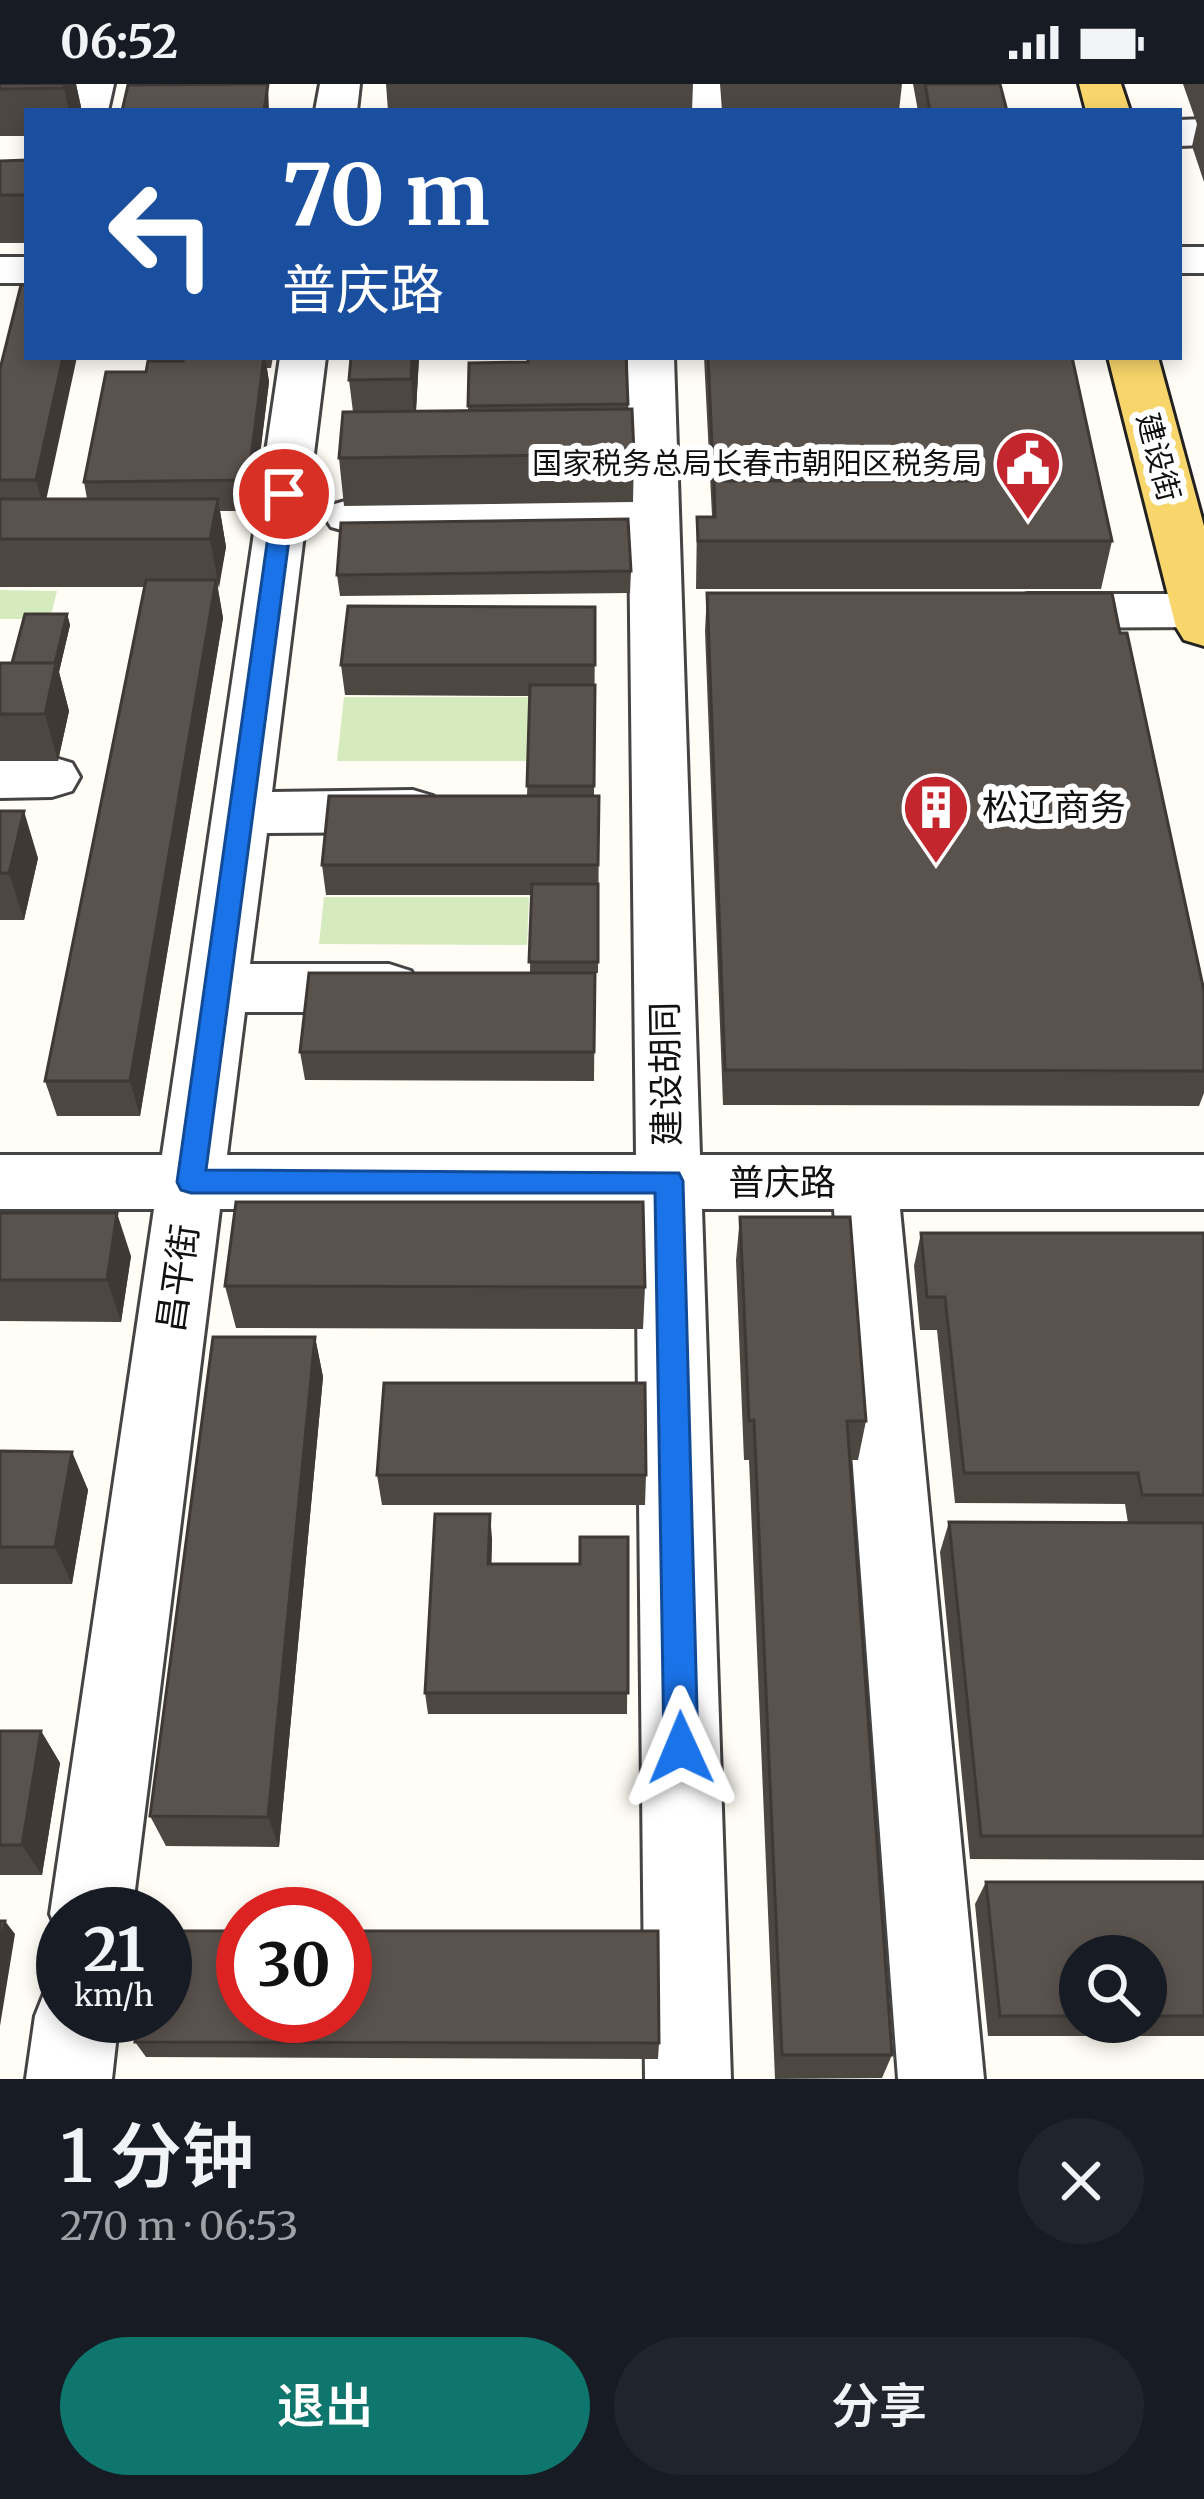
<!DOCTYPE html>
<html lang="zh">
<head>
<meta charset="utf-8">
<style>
  :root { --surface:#171b24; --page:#20242c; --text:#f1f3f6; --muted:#9ea1a6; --accent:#0f766e }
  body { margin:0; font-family:Merriweather,"Noto Sans SC",serif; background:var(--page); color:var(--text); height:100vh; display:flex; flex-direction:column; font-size:45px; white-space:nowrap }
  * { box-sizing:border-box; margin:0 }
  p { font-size:39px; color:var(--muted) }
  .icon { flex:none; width:66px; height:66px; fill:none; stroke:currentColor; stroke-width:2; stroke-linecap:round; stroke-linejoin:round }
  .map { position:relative; height:1995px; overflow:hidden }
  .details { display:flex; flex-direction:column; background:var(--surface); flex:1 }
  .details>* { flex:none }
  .guide { position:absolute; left:24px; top:24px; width:1158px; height:252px; border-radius:0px; box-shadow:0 6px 18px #0003; background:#1a4fa0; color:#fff; overflow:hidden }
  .fabs { position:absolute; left:1059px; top:1851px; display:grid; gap:24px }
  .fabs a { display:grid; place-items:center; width:108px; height:108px; border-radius:50%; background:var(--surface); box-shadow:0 6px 18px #0003; font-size:60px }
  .speed { position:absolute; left:36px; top:1803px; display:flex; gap:24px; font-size:60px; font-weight:700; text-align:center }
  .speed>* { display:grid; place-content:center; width:156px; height:156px; border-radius:50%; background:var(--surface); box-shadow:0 6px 18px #0003; line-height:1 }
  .speed small { font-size:30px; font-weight:400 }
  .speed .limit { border:18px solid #d22; background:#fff; color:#111 }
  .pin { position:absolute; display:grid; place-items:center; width:102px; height:102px; color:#fff; margin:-51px; border:6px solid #fff; border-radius:50%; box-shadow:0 3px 12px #0007 }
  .me { position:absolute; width:132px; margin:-66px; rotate:359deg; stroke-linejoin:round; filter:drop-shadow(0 0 9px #0008) }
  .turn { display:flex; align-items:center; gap:42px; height:252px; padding:0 60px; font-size:54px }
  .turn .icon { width:156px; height:156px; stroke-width:2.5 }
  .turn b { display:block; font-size:84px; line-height:102px }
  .round { display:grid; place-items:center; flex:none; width:126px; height:126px; border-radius:63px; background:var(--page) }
  .head { display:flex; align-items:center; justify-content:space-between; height:204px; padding:0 60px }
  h1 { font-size:72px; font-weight:600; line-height:90px }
  .button { display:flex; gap:24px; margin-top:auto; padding:24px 60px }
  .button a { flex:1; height:138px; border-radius:72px; background:var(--accent); color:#fff; font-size:48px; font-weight:600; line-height:138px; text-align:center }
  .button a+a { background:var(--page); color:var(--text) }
  .status { display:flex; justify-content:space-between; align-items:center; height:84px; padding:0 60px; background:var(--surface); direction:ltr }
  .status svg { height:33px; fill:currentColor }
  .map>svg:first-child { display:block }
  .green { fill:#d5ebbd }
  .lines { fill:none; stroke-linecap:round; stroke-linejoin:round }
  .minor-casing { stroke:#444; stroke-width:6 }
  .major-casing { stroke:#222; stroke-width:6 }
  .minor { fill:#fff; fill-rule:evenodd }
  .major { fill:#f9d66b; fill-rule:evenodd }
  .wall { fill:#4d4742; fill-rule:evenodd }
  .shaded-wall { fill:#3f3936 }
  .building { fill:#5a524d; stroke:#3f3936; stroke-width:3 }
  .route { fill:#1a73e8; stroke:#114b97; stroke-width:3 }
  .labels { text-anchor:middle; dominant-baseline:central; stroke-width:12; stroke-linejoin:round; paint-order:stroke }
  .far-street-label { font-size:30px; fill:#111; stroke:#fff }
  .far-poi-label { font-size:30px; fill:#111; stroke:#fff; text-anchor:end }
  .poi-label { font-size:36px; fill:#111; stroke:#fff; text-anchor:start }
  .street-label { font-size:36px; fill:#111; stroke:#fff }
</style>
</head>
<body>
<div class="status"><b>06:52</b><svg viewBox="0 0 49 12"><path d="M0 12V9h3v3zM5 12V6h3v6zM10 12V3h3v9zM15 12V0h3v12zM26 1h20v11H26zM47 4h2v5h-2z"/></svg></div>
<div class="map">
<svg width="1204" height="1995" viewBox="0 0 1204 1995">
  <rect width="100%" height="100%" fill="#fffdf5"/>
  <path class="green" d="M0,506L57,507L50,535H0Z
    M344,613H529L528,677H337Z
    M324,813H529L527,861L319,860Z"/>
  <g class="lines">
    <defs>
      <path id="minor" d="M74,0H114L108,27H66Z
        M320,0H360L357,27H315Z
        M684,0H724L728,27H686Z
        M1204,35V61L1179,62V36Z
        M1179,163H1204V189H1179Z
        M0,173H27V199H0Z
        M280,273H326L272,708L413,706L433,712L441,727L433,742L413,748L267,749L250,880H389L411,887L419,904L411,921L389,928H245L227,1071H636L629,444L349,448L331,443L324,432L331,421L349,416L629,412L628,273H674L700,1071H1204V1125H900L984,1995H898L834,1125H702L731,1995H645L636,1125H220L132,1830H63V1859L50,1830L154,1125H0V1071H162Z
        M1028,510H1200L1204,511V543L1028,544L1009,539L1002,527L1009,515Z
        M52,673L72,679L80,693L72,707L52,713L0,714V674Z
        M63,1896V1932H119L112,1995H26L35,1932L47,1902Z"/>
      <path id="major" d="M1079,0H1121L1130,27H1086Z
        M1108,273H1158L1204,442V562L1184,556L1176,543Z"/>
    </defs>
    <use href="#minor" class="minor-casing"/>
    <use href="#major" class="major-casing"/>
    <use href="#minor" class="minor"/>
    <use href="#major" class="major"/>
  </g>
  <path class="wall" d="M0,0H76L81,23L80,27H27V52H0Z
    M386,0H693L692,27H388Z
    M720,0H902L899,27H722Z
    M913,0H1000L1007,27H918Z
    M1183,0H1204V98L1192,62L1197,40Z
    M27,76V159H0V77Z
    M183,273H273L271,284H267L269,298L253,427H220L226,463L218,504L223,534L140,1032H57L45,997L145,503H0V285L46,415H87L84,398L146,288L183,277Z
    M419,273L416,327H468L469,279L528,278L626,273L628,325L634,370L633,418L344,422L339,374L353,328L349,296Z
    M704,273H1072L1112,457L1101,505H696L697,433H712V431Z
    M631,487L630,509L340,512L337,491Z
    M707,509L1204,907V1009L1199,1022L723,1021L705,547Z
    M595,523L594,712H599L598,889H530L531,811H326L322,781L527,712L530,612L345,611L341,581Z
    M67,530L70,541L59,588L69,627L58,677H0V579H12Z
    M0,727L38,774L24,836H0Z
    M595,889L594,997L305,996L300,968Z
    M0,1129L131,1172L121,1238L0,1237Z
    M740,1133L866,1337L858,1376H850L892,1971L882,1994L775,1995L749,1376H744L736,1176Z
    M921,1149H1204V1776L970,1775L940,1468L949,1438L1128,1439L1125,1420L955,1419L937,1246H920L914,1182Z
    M225,1202L645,1203L643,1245L236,1244Z
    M315,1253L323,1293L279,1763L166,1762L150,1732Z
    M0,1367L72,1368L88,1406L72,1500H0Z
    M377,1391H646L645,1421H382Z
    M628,1453L627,1630H428L425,1609L492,1454L491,1480H580Z
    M0,1647H41L60,1679L42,1791H0Z
    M986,1798H1204V1952H988L975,1820ZM1080,1872H1146V1938H1080Z
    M135,1958L659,1959L658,1975L146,1973Z"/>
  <path class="shaded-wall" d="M65,0H76L81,23L80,27H69L64,4Z
    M268,0L269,27H264Z
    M63,273H77L44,426L36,396Z
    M264,273H265L269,298L253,427L248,396Z
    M412,273L419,274L415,344L411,295Z
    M218,415L226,463L219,504L210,455Z
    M216,496L223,534L140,1032L130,997Z
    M67,530L70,541L59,588L69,627L58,677L45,630Z
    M24,727L38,774L24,836L9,789Z
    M117,1129L131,1172L121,1238L107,1196Z
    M315,1253L323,1293L279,1763L268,1733Z
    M72,1368L88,1406L72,1500L55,1463Z
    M490,1430L492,1454L491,1503L488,1480Z
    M41,1647L60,1679L42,1791L22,1761Z
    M5,1837L15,1850L0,1942V1870Z"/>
  <path class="building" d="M0,0H65L64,4L0,5Z
    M133,0H212L133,1Z
    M268,0L264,27H122L128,1Z
    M925,0H1000L1007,27H930Z
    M27,76V111H0V77Z
    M21,201H27V273H63L36,396H0V285Z
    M184,273H264L248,396L84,398L106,288H146L148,277H183Z
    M351,273H412L411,295L349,296Z
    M528,273H626L628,320L468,322L469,279L528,278Z
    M708,273H1072L1112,457H698L697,433H715L714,397H978L976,383H713Z
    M632,325L634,370L339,374L343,328Z
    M0,415H218L210,455H0Z
    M628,435L631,487L337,491L341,439Z
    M146,496H216L130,997H45Z
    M707,509H1112L1120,549H1127L1204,907V987L725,986Z
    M348,522L595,523V581H341Z
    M25,530H67L55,579H12Z
    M0,579H56L45,630H0Z
    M530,601H595L594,702H527Z
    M329,712H599L598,781H322Z
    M0,727H24L9,789H0Z
    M532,800H598V878H529Z
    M309,889H595L594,968H300Z
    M236,1118H643L645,1203L225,1202Z
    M0,1129H117L107,1196H0Z
    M740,1133H850L866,1337H847L892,1971H782L754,1336L749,1337Z
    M921,1149H1204V1411H1142L1138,1389H964L945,1213H927Z
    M213,1253H315L268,1733L150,1732Z
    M384,1299H645L646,1391H377Z
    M0,1367L72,1368L55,1463H0Z
    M435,1430H490L488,1480H580V1453H628V1609H425Z
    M949,1438L1204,1439V1752H981Z
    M0,1647H41L22,1761H0Z
    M986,1798H1204V1932H1146V1872H1080V1932H1000Z
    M0,1837H5L0,1870Z
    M165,1847H243V1932H345V1847H658L659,1959L135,1958L138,1932H165Z"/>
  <path class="route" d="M284,403L295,410L206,1086L679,1089L683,1097L698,1664L693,1676L681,1681L669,1676L664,1664L655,1109H191L181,1106L177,1098L274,410Z"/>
  <defs>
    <symbol id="civic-pin" viewBox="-11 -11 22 30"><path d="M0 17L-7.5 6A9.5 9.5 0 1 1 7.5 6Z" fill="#c4262e" stroke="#fff"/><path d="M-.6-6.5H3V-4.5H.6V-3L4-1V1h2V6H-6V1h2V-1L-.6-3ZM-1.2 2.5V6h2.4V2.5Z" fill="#fff"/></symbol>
    <symbol id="building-pin" viewBox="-11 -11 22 30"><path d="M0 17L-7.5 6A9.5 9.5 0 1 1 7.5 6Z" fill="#c4262e" stroke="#fff"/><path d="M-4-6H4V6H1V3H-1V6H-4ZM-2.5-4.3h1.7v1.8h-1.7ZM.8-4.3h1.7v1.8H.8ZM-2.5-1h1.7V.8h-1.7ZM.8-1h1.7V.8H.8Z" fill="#fff"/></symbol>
  </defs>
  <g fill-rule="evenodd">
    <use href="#civic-pin" x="990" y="341" width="76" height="104"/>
    <use href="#building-pin" x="898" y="685" width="76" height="104"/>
  </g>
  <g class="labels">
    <g class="far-street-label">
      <text transform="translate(1159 373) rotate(75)">建设街</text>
    </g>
    <g class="far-poi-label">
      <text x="982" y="379">国家税务总局长春市朝阳区税务局</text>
    </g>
    <g class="poi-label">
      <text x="982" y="723">松辽商务</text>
    </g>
    <g class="street-label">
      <text transform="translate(666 990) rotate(-91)">建设胡同</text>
      <text x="782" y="1098">普庆路</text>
      <text transform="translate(178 1194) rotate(-82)">昌平街</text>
    </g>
  </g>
</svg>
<div class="fabs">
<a><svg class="icon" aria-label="search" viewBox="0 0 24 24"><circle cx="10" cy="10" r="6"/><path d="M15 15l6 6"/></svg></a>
</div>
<div class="speed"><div>21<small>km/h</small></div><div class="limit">30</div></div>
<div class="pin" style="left:284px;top:410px;background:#d93025"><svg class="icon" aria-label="arrive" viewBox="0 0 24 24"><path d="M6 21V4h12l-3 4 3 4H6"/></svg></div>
<svg class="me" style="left:681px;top:1664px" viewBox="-20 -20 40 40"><path d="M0-17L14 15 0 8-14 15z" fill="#1a73e8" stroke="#fff" stroke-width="4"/></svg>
<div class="guide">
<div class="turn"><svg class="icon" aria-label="left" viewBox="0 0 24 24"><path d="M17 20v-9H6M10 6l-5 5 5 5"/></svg><div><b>70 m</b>普庆路</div></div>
</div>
</div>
<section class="details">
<div class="head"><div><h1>1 分钟</h1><p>270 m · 06:53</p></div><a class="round"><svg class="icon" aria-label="close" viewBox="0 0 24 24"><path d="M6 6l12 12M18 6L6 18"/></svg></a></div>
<div class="button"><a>退出</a><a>分享</a></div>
</section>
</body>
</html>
